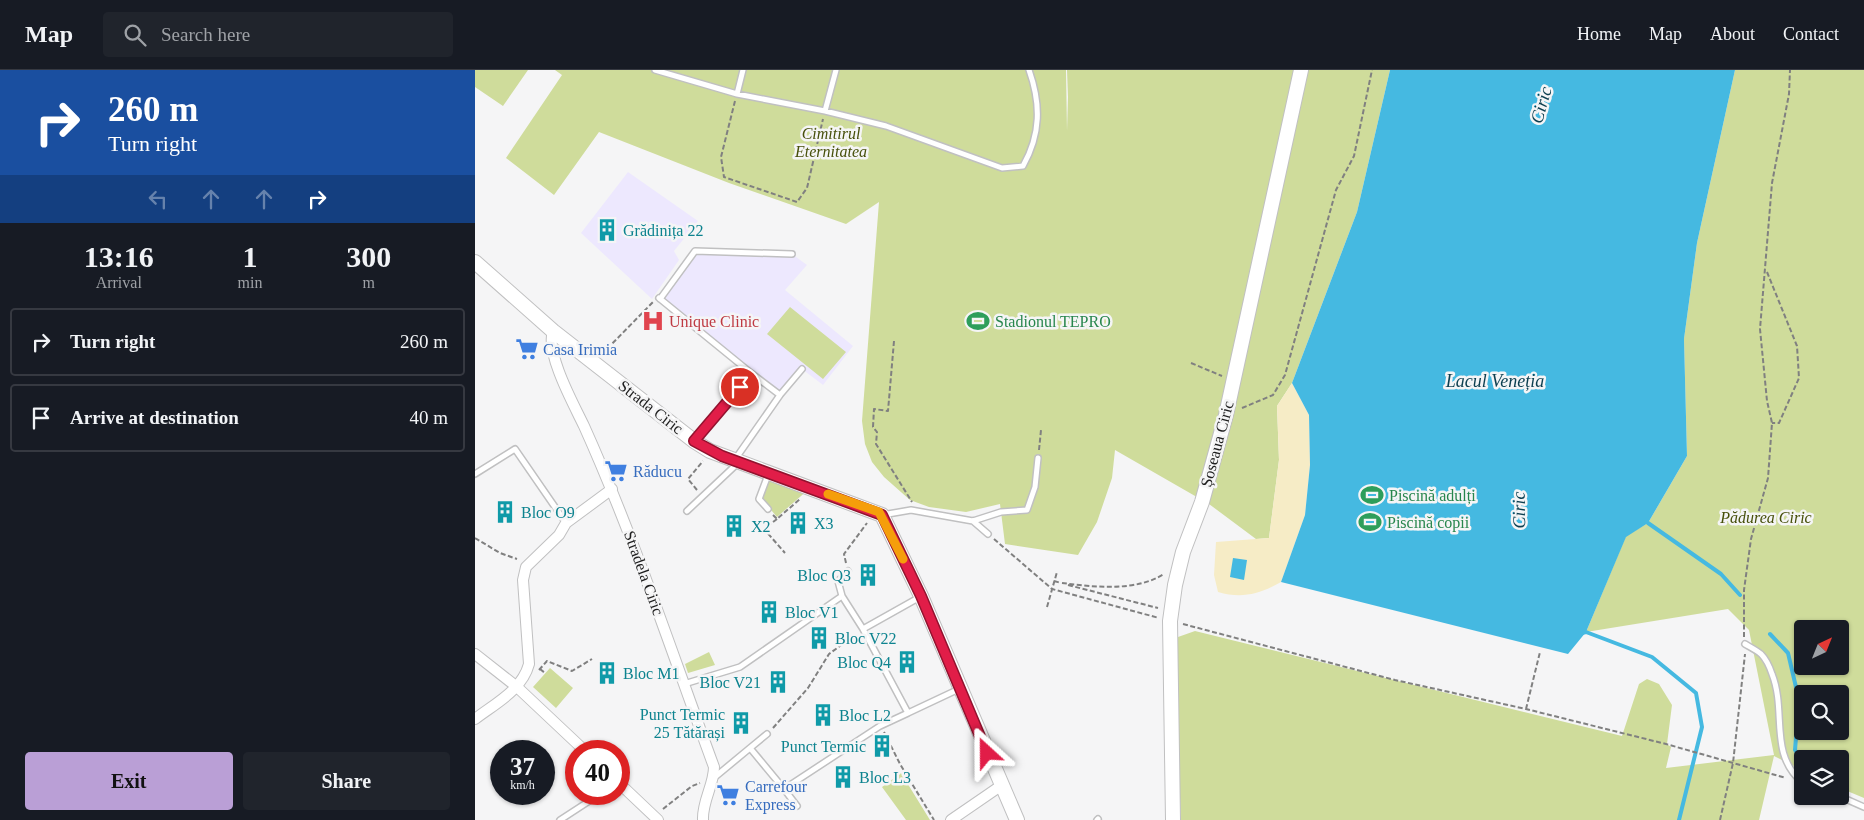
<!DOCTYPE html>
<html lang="en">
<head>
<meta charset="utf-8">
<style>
  :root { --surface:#171b24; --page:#20242c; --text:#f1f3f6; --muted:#9ea1a6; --line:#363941; --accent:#ba9fd6 }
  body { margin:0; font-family:Georgia,serif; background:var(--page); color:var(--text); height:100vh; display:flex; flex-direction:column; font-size:19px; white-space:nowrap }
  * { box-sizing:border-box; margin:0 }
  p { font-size:16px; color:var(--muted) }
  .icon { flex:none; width:28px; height:28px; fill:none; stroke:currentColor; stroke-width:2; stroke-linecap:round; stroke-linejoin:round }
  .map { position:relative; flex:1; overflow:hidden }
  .panel { display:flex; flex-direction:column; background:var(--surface); width:475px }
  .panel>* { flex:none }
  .guide { background:#1a4fa0; color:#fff; overflow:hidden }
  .needle { width:32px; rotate:43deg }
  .buttons { position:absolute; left:1319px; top:550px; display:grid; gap:10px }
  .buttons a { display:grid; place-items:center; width:55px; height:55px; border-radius:5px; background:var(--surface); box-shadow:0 1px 4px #0004; font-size:25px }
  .speed { position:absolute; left:15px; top:670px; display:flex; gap:10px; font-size:25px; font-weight:700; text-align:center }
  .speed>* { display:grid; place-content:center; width:65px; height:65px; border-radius:50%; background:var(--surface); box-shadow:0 1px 4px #0004; line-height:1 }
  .speed small { font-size:12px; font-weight:400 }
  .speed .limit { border:8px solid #d22; background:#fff; color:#111 }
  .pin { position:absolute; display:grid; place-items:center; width:42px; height:42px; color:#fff; margin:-21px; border:2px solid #fff; border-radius:50%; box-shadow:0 1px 5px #0007 }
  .me { position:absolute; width:55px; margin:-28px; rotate:336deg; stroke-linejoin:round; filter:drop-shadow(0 0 4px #0008) }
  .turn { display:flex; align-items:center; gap:18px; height:105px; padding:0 25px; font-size:22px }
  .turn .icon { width:65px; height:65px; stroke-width:2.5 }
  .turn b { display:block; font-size:35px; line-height:42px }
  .lanes { display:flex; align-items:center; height:48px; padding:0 25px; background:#0003; justify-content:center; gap:25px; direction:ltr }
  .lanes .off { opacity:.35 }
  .eta { display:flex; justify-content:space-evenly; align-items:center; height:85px; text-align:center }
  .eta b { font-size:30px; font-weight:600; line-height:35px }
  .button { display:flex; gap:10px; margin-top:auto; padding:10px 25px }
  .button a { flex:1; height:58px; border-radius:5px; background:var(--accent); color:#111; font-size:20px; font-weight:600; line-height:58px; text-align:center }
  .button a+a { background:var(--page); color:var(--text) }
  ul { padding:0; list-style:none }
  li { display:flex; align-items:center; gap:15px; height:68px; margin:0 10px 8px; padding:0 15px; border:2px solid var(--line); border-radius:5px }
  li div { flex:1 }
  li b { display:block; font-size:19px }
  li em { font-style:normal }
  header { display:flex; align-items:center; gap:30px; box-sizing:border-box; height:70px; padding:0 25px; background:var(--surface); border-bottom:1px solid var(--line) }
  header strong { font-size:24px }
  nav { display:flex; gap:28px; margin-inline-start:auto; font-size:18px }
  .search { width:350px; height:45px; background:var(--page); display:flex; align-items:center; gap:12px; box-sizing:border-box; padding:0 18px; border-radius:5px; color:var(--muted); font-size:19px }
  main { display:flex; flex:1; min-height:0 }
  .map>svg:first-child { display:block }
  .education { fill:#ede8fe }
  .green { fill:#cfdc9b; fill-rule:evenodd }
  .sand { fill:#f6ecc6 }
  .water { fill:#45b9e1 }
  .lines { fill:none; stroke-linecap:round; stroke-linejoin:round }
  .stream { stroke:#45b9e1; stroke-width:4 }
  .lane-casing { stroke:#c0c0c1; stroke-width:8 }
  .street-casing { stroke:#c0c0c1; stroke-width:12 }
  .secondary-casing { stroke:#c0c0c1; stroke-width:16 }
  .path { stroke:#808080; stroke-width:2; stroke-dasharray:5 2.5; stroke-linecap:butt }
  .lane { stroke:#fff; stroke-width:5 }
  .street { stroke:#fff; stroke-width:10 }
  .secondary { stroke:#fff; stroke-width:14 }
  .route-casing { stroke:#92132f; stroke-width:12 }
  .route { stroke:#e11d48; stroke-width:9 }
  .slow { stroke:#f59e0b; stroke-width:9 }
  .labels { text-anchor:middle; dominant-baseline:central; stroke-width:5; stroke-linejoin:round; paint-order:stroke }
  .park-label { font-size:16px; font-style:italic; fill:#47500b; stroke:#f5f5f6 }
  .culture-label { font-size:16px; fill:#0d838f; stroke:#f5f5f6; text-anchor:start }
  .health-label { font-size:16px; fill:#be3a42; stroke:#f5f5f6; text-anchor:start }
  .leisure-label { font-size:16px; fill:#27864d; stroke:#f5f5f6; text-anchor:start }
  .shop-label { font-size:16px; fill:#366cbe; stroke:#f5f5f6; text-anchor:start }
  .street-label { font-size:16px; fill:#1e1e1e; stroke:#f5f5f6 }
  .water-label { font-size:18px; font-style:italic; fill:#0c3f50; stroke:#f5f5f6 }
</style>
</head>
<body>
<header>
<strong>Map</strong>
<div class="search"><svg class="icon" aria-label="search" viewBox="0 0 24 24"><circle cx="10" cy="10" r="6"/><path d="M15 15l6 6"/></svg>Search here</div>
<nav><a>Home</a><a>Map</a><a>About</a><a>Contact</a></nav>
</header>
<main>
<section class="panel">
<div class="guide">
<div class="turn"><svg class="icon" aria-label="right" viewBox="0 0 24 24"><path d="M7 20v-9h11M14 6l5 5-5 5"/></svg><div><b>260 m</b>Turn right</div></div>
<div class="lanes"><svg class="icon off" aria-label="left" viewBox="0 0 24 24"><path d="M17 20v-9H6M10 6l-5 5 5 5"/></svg><svg class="icon off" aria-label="ahead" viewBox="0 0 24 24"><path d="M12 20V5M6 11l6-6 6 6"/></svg><svg class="icon off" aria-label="ahead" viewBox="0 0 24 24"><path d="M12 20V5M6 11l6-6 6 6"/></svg><svg class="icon" aria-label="right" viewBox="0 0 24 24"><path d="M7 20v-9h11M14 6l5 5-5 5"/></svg></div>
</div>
<div class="eta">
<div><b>13:16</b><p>Arrival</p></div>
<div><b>1</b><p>min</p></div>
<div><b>300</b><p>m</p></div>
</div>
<ul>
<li><svg class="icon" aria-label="right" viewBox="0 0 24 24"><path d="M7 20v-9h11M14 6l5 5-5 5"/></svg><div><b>Turn right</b></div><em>260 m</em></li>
<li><svg class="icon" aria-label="arrive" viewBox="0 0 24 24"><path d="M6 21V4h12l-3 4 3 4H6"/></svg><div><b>Arrive at destination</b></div><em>40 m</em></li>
</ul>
<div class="button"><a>Exit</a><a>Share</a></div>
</section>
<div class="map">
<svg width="1389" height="750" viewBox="0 0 1389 750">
  <rect width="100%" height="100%" fill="#f5f5f6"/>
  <path class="education" d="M153,102L223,151L199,181L204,190L177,229L106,163Z
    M220,181L317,184L332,195L310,220L378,276L348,315L327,299L305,325L185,229Z"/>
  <path class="green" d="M0,0H53L28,36L0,17Z
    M80,0H591L592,61L593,27L592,0H915L882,142L817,313L802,336L804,390L794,468L781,469L734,434L640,380L637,408L622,452L603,485L530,474L525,434L491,442L454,437L435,430L409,407L397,392L390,374L387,351L404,132L371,154L254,113L124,62L79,125L31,88L87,5Z
    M1260,0H1389V728L1365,718V689H1328L1327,700L1299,686L1284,750H706L702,656L703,567L720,561L1147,666L1164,614L1172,609L1184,614L1197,635L1192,674L1196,677L1191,698L1299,685L1274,560L1253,539L1111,562L1151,466L1173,453L1212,386L1209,269L1222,173ZM1328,559H1365V596H1328ZM1328,624H1365V661H1328Z
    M315,237L371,282L348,309L292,264Z
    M295,405L334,419L302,447L286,428Z
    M234,582L240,595L213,603L210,594Z
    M75,598L98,618L81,638L58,617Z
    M426,703L455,750H431L407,717Z"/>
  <path class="sand" d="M817,313L834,345L835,395L830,445L806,512C785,524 767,529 743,522L739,505L741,472L794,468L804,390L802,336Z"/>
  <path class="water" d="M915,0H1260L1222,173L1209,269L1212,386L1173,453L1151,467L1111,562L1093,584L806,512L830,445L835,395L834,345L817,313L882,142Z
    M758,488L772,490L769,510L755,507Z"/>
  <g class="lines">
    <path class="stream" d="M1173,453L1246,504L1265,525
      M1107,563L1111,562L1177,587L1221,623L1227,657L1204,750
      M1295,564L1313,583L1324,630L1320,680L1328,692"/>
    <defs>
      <path id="lane" d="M180,0L262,24L350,41L411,56L527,98L548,96C566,64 566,34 554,0
        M262,24L268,0
        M350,41L361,0
        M184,228L276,303
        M185,229L220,181L317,184
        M219,371L276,303L305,325L327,299
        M261,388L305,325
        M0,404L40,379L91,453
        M293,439L284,429L293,405
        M212,441L263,393
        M407,445L436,440L498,451L526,442L552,440L560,417L563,388
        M498,451L513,464
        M367,526L363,511L373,501
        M1270,574C1275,577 1281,580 1286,584C1291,589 1295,598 1297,604C1312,642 1293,684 1328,713
        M209,614L265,597L367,526L388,559L445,527
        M433,643L484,619
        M275,678L292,664
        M240,707L275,678L309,719L405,656L433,643L388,559
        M309,719L322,736
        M1364,726L1389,737
        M85,750L125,724
        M622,750L623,749"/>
      <path id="street" d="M78,261C70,283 99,335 109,356C159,467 197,583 239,697C239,715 227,731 228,750
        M0,584L42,617L110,681
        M0,649C21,633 47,620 54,594L48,510L51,497L84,465L91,453L137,419
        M144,713L183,750
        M476,750L527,715"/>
      <path id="secondary" d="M0,192L78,261L219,371L235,381L407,445L446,526L542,750
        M698,750L695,551L700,515L708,482L727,432L751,345L826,0"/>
    </defs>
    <use href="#lane" class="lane-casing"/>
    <use href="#street" class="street-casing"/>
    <use href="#secondary" class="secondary-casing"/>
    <path class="path" d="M260,31L246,87L249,107L322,132L332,118L348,49
      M1292,202L1322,276L1324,308L1304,353H1297
      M419,271L413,341L399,339L398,357L402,362L401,374L437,432
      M127,284L178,232
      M716,293L747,306
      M767,338L798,325L810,305L861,120L879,86L897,0
      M564,380L566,360
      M222,420L213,409L228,391
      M298,445L302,449L325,429
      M302,449L289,459L310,483
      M0,468L25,483L42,489
      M519,469L577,519L684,548
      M371,493L369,484L392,453
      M579,511L586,513
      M587,513C620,517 660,522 689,504
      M593,515L683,538
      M572,537L582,502
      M708,554L920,610L1051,639L1191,674L1311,708
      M1269,567V520L1276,469L1293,408L1297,353L1292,331L1285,259L1297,113L1314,24L1315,0
      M65,599L70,603
      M64,600L72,591L97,601L117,589
      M1051,639L1065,582
      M298,658L333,618L354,584L380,565
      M409,662L425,694L459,750
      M188,739L217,716L225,713
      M1245,750L1258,693L1270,584"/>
    <use href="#lane" class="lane"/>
    <use href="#street" class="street"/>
    <use href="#secondary" class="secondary"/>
  </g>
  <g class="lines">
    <defs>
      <path id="route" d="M265,317L219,371L247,386L407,445L446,526L512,683"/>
    </defs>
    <use href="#route" class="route-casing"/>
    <use href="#route" class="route"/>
    <path class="slow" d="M353,424L404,442L428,489"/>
  </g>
  <defs>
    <symbol id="building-bare" viewBox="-9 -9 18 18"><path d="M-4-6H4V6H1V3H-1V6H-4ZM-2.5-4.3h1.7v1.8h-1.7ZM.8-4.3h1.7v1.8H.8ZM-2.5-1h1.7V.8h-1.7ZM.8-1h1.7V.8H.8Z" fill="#0f9aa8" stroke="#f5f5f6" stroke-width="2.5" paint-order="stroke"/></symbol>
    <symbol id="hospital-bare" viewBox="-9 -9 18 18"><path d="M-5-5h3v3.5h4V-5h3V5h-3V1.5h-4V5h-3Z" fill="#e0444e" stroke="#f5f5f6" stroke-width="2.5" paint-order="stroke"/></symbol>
    <symbol id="stadium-bare" viewBox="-9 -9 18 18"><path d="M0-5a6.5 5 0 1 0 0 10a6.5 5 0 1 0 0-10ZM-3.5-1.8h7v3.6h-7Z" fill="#2e9e5b" stroke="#f5f5f6" stroke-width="2.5" paint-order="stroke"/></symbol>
    <symbol id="supermarket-bare" viewBox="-9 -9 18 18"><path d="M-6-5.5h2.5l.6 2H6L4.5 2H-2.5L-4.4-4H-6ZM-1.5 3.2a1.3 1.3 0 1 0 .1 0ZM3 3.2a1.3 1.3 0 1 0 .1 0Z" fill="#3f7fe0" stroke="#f5f5f6" stroke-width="2.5" paint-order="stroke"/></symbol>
  </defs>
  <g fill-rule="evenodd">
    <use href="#building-bare" x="116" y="144" width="32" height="32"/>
    <use href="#hospital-bare" x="162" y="235" width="32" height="32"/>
    <use href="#stadium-bare" x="487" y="235" width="32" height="32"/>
    <use href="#supermarket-bare" x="36" y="263" width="32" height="32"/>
    <use href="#supermarket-bare" x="125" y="385" width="32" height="32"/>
    <use href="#stadium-bare" x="881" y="409" width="32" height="32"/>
    <use href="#building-bare" x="14" y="426" width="32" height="32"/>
    <use href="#stadium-bare" x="879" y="436" width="32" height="32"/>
    <use href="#building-bare" x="307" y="437" width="32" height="32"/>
    <use href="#building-bare" x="243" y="440" width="32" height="32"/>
    <use href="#building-bare" x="377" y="489" width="32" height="32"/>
    <use href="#building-bare" x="278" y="526" width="32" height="32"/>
    <use href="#building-bare" x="328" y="552" width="32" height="32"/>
    <use href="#building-bare" x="416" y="576" width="32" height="32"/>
    <use href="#building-bare" x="116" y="587" width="32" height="32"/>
    <use href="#building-bare" x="287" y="596" width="32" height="32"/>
    <use href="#building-bare" x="332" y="629" width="32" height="32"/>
    <use href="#building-bare" x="250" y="637" width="32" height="32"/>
    <use href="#building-bare" x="391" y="660" width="32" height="32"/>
    <use href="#building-bare" x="352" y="691" width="32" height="32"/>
    <use href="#supermarket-bare" x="237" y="709" width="32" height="32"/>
  </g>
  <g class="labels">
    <g class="park-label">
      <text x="356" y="63">Cimitirul<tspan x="356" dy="18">Eternitatea</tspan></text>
      <text x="1291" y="447">Pădurea Ciric</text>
    </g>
    <g class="culture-label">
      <text x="148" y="160">Grădinița 22</text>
      <text x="46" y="442">Bloc O9</text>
      <text x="339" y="453">X3</text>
      <text x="276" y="456">X2</text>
      <text x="376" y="505" text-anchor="end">Bloc Q3</text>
      <text x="310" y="542">Bloc V1</text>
      <text x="360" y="568">Bloc V22</text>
      <text x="416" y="592" text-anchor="end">Bloc Q4</text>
      <text x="148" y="603">Bloc M1</text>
      <text x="286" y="612" text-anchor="end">Bloc V21</text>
      <text x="250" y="644" text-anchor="end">Punct Termic<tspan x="250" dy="18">25 Tătărași</tspan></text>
      <text x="364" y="645">Bloc L2</text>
      <text x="391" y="676" text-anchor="end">Punct Termic</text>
      <text x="384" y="707">Bloc L3</text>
    </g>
    <g class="health-label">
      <text x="194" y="251">Unique Clinic</text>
    </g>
    <g class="leisure-label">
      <text x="520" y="251">Stadionul TEPRO</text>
      <text x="914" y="425">Piscină adulți</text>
      <text x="912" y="452">Piscină copii</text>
    </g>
    <g class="shop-label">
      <text x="68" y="279">Casa Irimia</text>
      <text x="158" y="401">Răducu</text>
      <text x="270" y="716">Carrefour<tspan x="270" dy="18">Express</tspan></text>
    </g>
    <g class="street-label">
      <text transform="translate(176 337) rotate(38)">Strada Ciric</text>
      <text transform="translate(742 374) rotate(-75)">Șoseaua Ciric</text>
      <text transform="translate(169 503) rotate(70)">Stradela Ciric</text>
    </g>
    <g class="water-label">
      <text transform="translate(1066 35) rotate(-74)">Ciric</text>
      <text x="1020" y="311">Lacul Veneția</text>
      <text transform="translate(1044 440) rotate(-91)">Ciric</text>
    </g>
  </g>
</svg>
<div class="buttons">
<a><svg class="needle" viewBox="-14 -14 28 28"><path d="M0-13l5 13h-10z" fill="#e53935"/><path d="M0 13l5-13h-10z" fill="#9ea1a6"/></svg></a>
<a><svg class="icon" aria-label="search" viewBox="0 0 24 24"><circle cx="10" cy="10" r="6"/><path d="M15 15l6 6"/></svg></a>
<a><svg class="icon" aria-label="layers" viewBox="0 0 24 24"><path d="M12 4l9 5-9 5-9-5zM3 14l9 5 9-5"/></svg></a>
</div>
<div class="speed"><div>37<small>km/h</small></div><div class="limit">40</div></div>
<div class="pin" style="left:265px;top:317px;background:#d93025"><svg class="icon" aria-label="arrive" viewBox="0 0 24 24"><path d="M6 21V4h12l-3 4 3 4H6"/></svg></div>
<svg class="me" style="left:512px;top:683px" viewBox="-20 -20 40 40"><path d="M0-17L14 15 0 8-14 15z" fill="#e11d48" stroke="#fff" stroke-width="4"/></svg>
</div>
</main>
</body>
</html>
